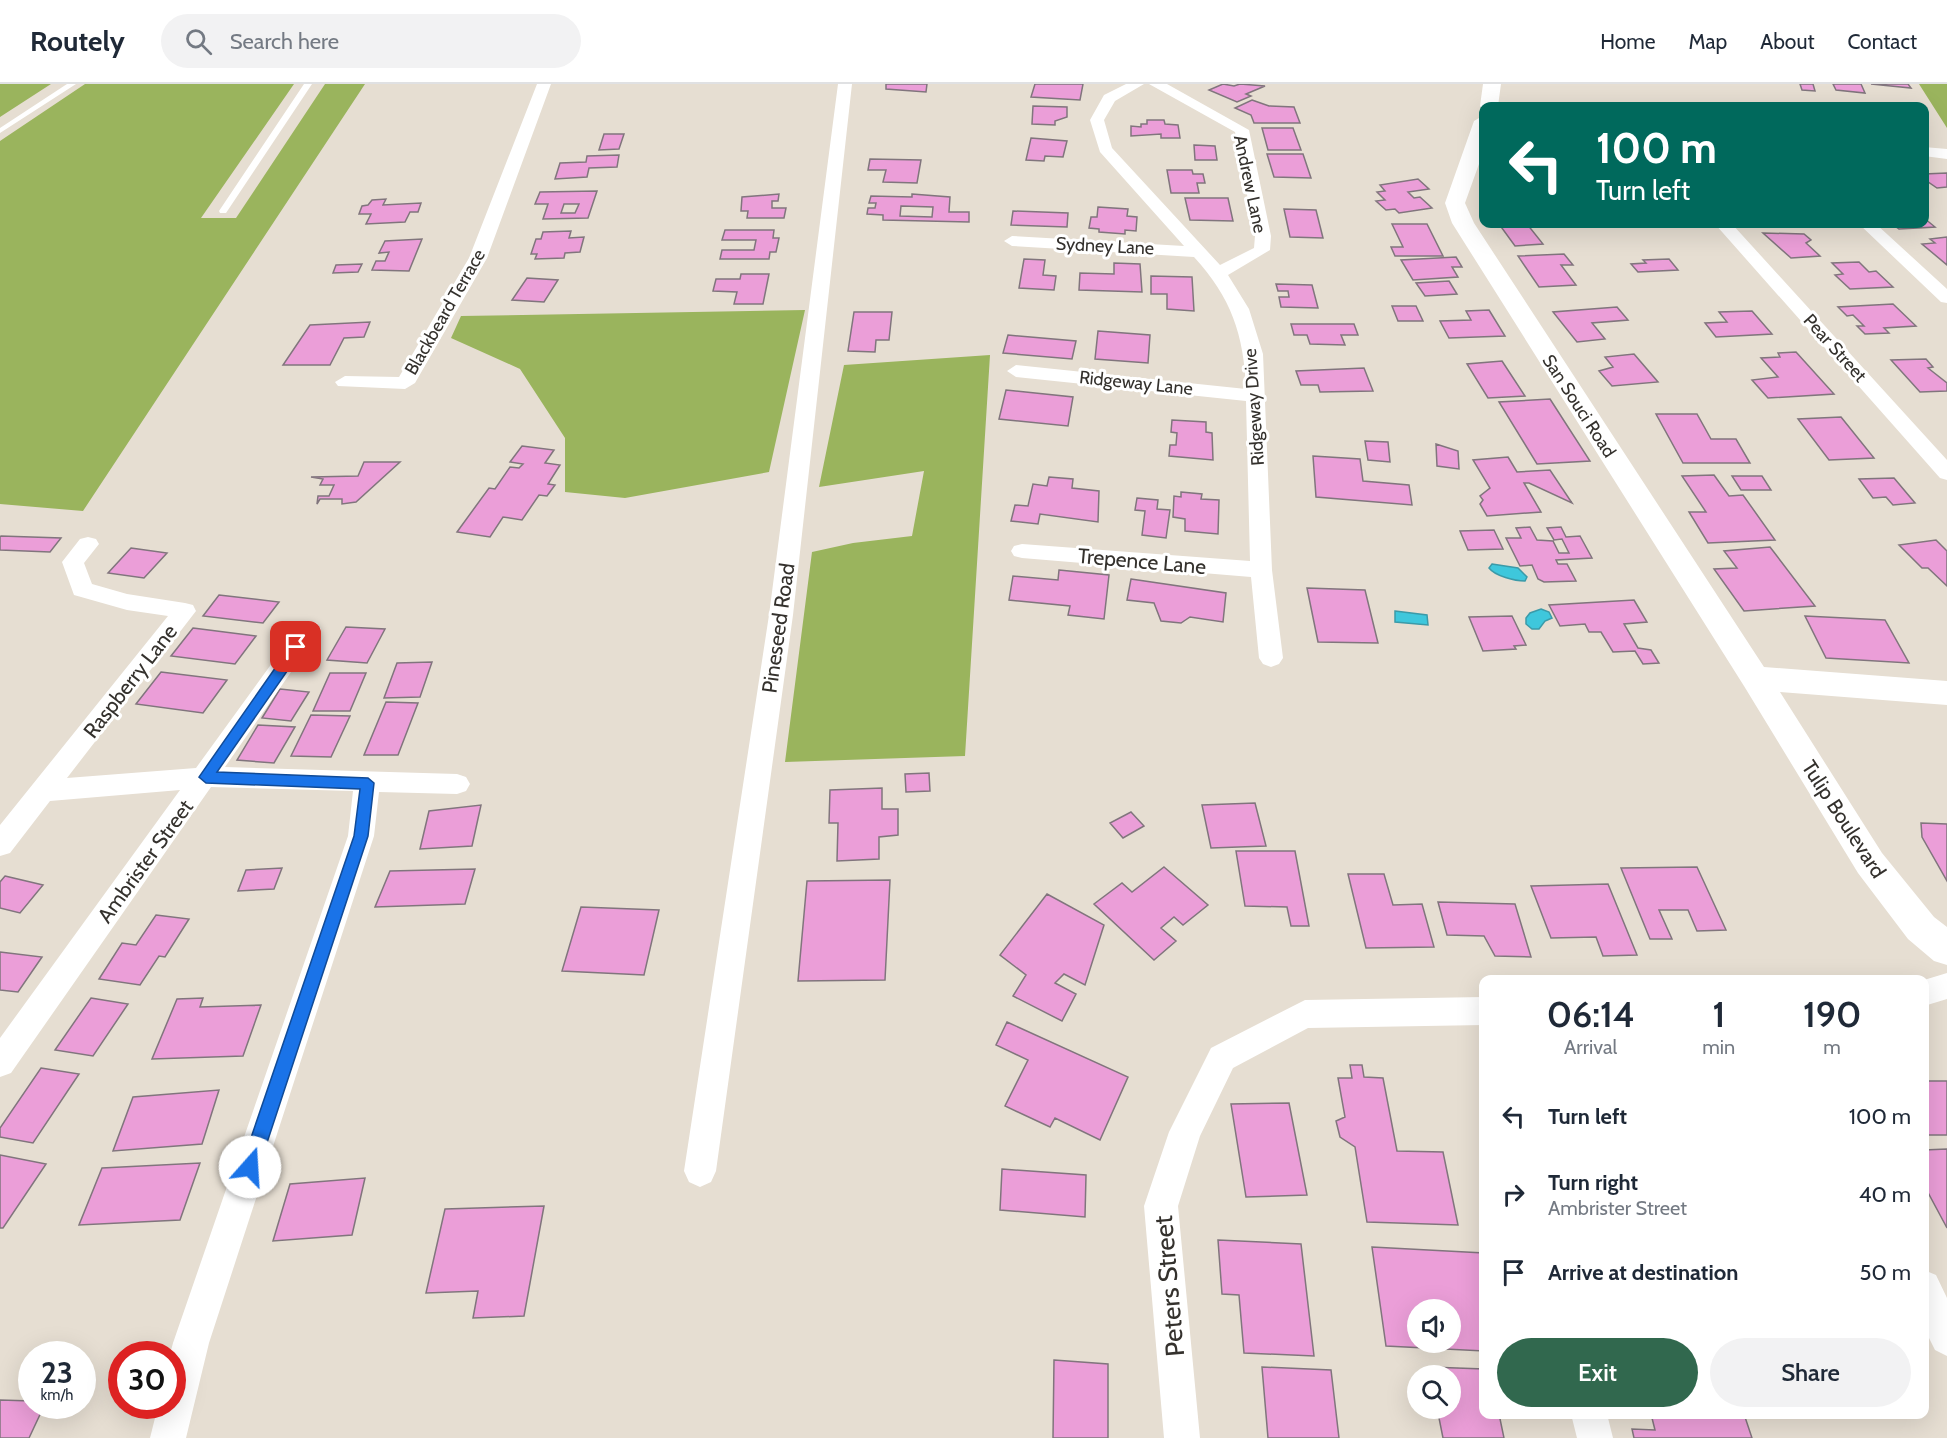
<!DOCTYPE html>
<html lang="en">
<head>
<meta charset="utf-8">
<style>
  :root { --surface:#fff; --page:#f2f2f3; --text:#1f2937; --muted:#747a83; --line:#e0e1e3; --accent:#31684e }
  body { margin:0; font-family:Cabin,sans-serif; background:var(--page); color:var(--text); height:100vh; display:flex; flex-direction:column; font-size:22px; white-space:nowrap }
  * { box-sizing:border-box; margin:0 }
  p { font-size:20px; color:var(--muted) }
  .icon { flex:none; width:33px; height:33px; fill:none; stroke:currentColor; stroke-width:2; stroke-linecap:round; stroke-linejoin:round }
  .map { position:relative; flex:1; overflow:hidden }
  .panel { position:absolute; left:1479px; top:891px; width:450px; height:444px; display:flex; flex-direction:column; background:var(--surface); border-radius:12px; box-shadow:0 6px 24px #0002 }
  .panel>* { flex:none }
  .hud { position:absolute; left:1479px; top:18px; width:450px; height:126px; border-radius:12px; box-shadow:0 6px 24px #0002; background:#00695c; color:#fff; overflow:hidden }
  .fabs { position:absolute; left:1407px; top:1215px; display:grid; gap:12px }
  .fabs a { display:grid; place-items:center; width:54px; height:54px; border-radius:50%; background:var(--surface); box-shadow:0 6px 24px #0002; font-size:30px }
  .speed { position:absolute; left:18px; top:1257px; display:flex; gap:12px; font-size:30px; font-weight:700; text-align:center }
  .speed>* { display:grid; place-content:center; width:78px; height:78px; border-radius:50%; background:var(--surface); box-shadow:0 6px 24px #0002; line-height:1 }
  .speed small { font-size:15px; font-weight:400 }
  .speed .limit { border:9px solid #d22; background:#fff; color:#111 }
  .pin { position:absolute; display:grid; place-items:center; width:51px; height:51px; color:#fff; margin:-26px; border-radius:12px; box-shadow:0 3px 9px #0006 }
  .me { position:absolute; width:66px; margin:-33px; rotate:19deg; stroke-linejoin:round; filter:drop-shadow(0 0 4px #0008) }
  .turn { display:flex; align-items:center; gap:21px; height:126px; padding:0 18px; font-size:27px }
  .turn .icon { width:78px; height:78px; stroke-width:2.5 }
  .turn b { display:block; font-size:42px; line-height:51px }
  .eta { display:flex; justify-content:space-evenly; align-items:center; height:102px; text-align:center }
  .eta b { font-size:36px; font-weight:600; line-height:42px }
  .cta { display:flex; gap:12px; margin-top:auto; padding:12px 18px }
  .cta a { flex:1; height:69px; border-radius:36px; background:var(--accent); color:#fff; font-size:24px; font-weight:600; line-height:69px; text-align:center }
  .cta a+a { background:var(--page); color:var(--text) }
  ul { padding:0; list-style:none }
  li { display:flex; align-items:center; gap:18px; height:78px; padding:0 18px }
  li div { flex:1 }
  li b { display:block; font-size:22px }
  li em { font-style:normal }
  header { display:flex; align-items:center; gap:36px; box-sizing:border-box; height:84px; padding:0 30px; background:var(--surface); border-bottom:2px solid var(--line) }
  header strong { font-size:28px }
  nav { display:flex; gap:33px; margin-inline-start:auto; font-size:21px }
  .search { width:420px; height:54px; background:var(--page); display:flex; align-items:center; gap:15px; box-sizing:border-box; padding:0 21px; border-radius:33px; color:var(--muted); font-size:22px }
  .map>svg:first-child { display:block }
  .forest { fill:#9ab45d }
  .water { fill:#3ec7dc; stroke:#3b9aa8; stroke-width:1.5 }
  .building { fill:#eb9ed8; stroke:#81757d; stroke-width:1.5; fill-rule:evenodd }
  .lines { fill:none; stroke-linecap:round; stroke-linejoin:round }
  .service { fill:#fff; fill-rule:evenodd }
  .minor { fill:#fff; fill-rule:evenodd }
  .tertiary { fill:#fff; fill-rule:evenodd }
  .route { fill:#1a73e8; stroke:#114b97; stroke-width:1.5 }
  .labels { text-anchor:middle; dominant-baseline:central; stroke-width:6; stroke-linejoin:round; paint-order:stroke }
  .far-street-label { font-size:18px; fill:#34312d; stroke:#fff }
  .street-label { font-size:21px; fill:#34312d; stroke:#fff }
  .near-street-label { font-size:26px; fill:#34312d; stroke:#fff }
</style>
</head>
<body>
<header>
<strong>Routely</strong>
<div class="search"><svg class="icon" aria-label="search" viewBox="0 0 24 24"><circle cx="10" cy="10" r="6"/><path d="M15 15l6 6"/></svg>Search here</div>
<nav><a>Home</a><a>Map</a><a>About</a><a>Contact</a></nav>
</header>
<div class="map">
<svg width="1947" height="1354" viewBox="0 0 1947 1354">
  <rect width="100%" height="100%" fill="#e6ded2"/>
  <path class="forest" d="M0,0H51L0,33Z
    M85,0H294L201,134H236L325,0H365L83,427L0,420V57Z
    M1919,0H1947V44Z
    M805,226L769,388L625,414L565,408V354L520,285L451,254L461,232Z
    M990,271L965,672L785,678L812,468L853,459L912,452L924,387L819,403L844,281Z"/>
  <path class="water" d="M1492,480L1518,484L1527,493L1525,497C1515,497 1495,492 1489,484Z
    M1541,525L1549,528L1552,534L1545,537L1539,545H1532L1526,540V534L1530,529Z
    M1395,527L1427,531L1428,541L1395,538Z"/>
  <path class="building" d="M886,0H927L926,8L886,5Z
    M1035,0H1083L1080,16L1031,13Z
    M1223,0L1234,2L1240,0L1265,2L1246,10L1251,12L1237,18L1209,6Z
    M1800,0H1813L1815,7L1802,6Z
    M1833,0H1861L1865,9L1836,6Z
    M1871,0H1908L1911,4Z
    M1252,16L1269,22L1294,23L1300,39H1254L1251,31L1235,24Z
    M1033,22L1067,23V33L1055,37V41L1032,40Z
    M1147,36H1164L1165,40L1178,41L1180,54H1161V50L1131,52V42L1141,43V40H1147Z
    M1262,44H1293L1301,66H1268Z
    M604,50H624L619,65L599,66Z
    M1031,54L1067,57L1063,73L1045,72L1044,77L1026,76Z
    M1194,61L1215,62L1217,76H1195Z
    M1267,70H1303L1311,94L1274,93Z
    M619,71L617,83L589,84L587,93L555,95L560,79L586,78L587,72Z
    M870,75L921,76L917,99L883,98L886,86H868Z
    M1167,86H1192L1193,90H1203L1205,99H1197L1199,109H1171Z
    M1947,89V103L1937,104L1924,95V90Z
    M1418,95L1429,105L1408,108L1414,114L1420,113L1432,124L1399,129L1395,125L1386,126L1376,117L1385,116L1377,108L1385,107L1380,101Z
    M597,107L588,134L543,135L548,120H535L540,108ZM564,120H579L575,129H561Z
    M779,110L778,117H772V124H786L784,134H747L748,127H741L742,113Z
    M912,110L950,113L949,128H969V138L883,136V131L867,130L868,124H875L876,119H869L871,112L912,113ZM901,122L933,123L932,133L900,132Z
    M1185,114H1228L1233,137L1190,136Z
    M386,115L383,121L421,119L418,128H410L405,138L366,140L371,130H359L362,122L368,121L372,116Z
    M1098,123L1128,125L1127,132L1137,133L1136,147L1125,146V150L1099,148V145L1089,144L1091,133H1097Z
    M1284,125L1316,126L1323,154L1290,153Z
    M1013,127L1068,129L1067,143L1011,141Z
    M1924,134L1935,143L1899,145L1892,140H1924Z
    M1392,140H1427L1443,172H1395L1391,163H1403Z
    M1499,140H1527L1543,160L1515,162Z
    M725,146H774L773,154H779L776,168H770L769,175H720L722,166H754L756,156H722Z
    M571,147L569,154L584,153L580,168L565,169L564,174L535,175L537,170H531L536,155H541L543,148Z
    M1763,149L1804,150L1811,156L1806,159L1820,172L1791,174Z
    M1947,153V181L1922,160L1935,159L1930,155Z
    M422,155L409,187L372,186L376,177H385L389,168L379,169L385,157Z
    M1564,170L1573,181H1561L1576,201L1539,203L1518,172Z
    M1456,173L1462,183H1452L1458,193L1413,196L1401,176Z
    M1024,175L1045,176L1043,191L1056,192L1054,206L1019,204Z
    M1669,175L1678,186L1638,188L1631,180L1646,179L1643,176Z
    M1859,178L1869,188L1876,187L1893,203L1850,205L1835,191L1843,190L1832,179Z
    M1114,179L1140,180L1142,208L1079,206L1080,189L1114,190Z
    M362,180L358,188L333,189L336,181Z
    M741,190H769L763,220H734L737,208L713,207L716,195H740Z
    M1151,192L1192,193L1194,227L1167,225V210H1151Z
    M527,194L558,196L544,218L512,216Z
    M1449,197L1457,210L1425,212L1416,199Z
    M1276,200L1312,201L1318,224L1281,223L1279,213H1289L1288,207H1278Z
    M1893,220L1916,242L1884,244L1889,249L1865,250L1857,242H1864L1853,231L1847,232L1838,223Z
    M1392,222H1416L1423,237H1398Z
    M1617,223L1628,236L1592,239L1605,255L1577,258L1553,228Z
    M1489,226L1505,252L1449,254L1440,237L1471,236L1466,227Z
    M1752,227L1772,250L1716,253L1705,239L1727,238L1719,228Z
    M854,228H892L889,256H876L875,268L848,267Z
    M370,238L364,253L344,254L330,281H283L310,241Z
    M1291,240H1354L1358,251H1341L1345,261L1310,260L1307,251H1294Z
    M1098,247L1150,251L1148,279L1095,275Z
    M1008,251L1076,257L1072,275L1003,269Z
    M1796,268L1834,310L1768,314L1752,296L1778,293L1761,274L1780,273L1778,269Z
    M1634,270L1658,298L1612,302L1599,287L1613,283L1605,273Z
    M1926,275L1933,283L1928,284L1947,299V307L1920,308L1891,276Z
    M1502,277L1525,312L1488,314L1467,280Z
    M1364,284L1373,307L1320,308L1318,301H1301L1296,287Z
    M1006,306L1073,313L1068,342L999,335Z
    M1550,315L1590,377L1537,380L1499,318Z
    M1656,330H1697L1711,355H1736L1750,379H1683Z
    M1841,333L1874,374L1829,376L1798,335Z
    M1172,336L1206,338V348L1212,349L1213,376L1169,372L1170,361H1176L1177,349L1171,348Z
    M1365,357L1388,358L1390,378L1368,376Z
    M1436,360L1458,367L1459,385L1437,382Z
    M522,362L554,366L545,379L560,381L548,400L555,401L547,412L539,411L522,436L503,433L490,453L457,448L489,404L495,405L510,383L519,384L523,380L510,378Z
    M1313,372L1360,375L1363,397L1409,401L1412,421L1316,413Z
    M1508,373L1517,388L1550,386L1572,419L1529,399H1524L1541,428L1487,432L1480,420L1483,416L1480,412L1490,404L1473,376Z
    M364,378H400L356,418L342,420V415H320L317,420L318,412H329L334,401H320L323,395L311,393L358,392Z
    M1714,391L1729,412L1743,411L1775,456L1708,459L1689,428H1706L1682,392Z
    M1732,392H1762L1771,406H1741Z
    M1049,393L1073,395L1072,404L1099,407L1098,438L1040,430L1038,440L1011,437L1015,421L1028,422L1033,400L1047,402Z
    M1894,394L1915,419L1893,421L1886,413L1873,414L1859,395Z
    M1181,408L1202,410L1201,415L1219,416L1218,450L1185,447V435L1173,433L1174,412L1181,413Z
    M1137,414L1158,416L1157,425L1170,426L1166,454L1142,451L1145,427L1135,426Z
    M1530,443L1537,456L1553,457L1559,469H1569L1562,455L1554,456L1547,444L1561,443L1566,453L1580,452L1592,474L1556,476L1558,480H1567L1576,497L1544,498L1538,495L1532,481L1520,482L1506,454H1521L1516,444Z
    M1494,446L1503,465L1468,466L1460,447Z
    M0,453L1,452L61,454L50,468L0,466Z
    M1936,456L1947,467V502L1928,484H1922L1899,461Z
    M1770,463L1815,522L1744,527L1714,485L1737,484L1724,467Z
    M131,464L167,469L144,494L108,489Z
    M1059,486L1109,491L1104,535L1068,531L1070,522L1009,516L1013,492L1058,496Z
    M1131,495L1226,509L1223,538L1190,533L1181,539L1161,537L1154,519L1127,516Z
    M1307,504L1365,506L1378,559L1318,558Z
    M219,511L279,518L263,539L203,532Z
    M1634,516L1647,538L1624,540L1638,564L1651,566L1659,579L1643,580L1635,567L1613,568L1601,548H1589L1585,540L1560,542L1549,521Z
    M1512,532L1526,561L1514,562L1516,565L1483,567L1469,533Z
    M1805,532L1885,536L1909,579L1826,574Z
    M346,543L385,545L367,579L327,576Z
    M193,544L256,552L235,580L171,572Z
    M432,578L420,613L384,614L397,579Z
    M161,588L227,596L203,629L136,620Z
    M330,589H366L350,627H313Z
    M280,605L309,608L291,637L262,634Z
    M386,618L418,619L398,671H364Z
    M311,631L350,632L331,673L291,672Z
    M258,641L295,643L274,679L237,676Z
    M929,689L930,707L906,708L905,690Z
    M882,704V725H898V751L879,753V775L837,777L838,739H829L830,706Z
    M1255,719L1266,762L1211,764L1202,721Z
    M481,721L472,762L420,765L429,727Z
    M1131,728L1144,742L1123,754L1110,739Z
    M1921,739L1947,740V797L1922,753Z
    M1236,767H1295L1309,842H1291L1287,823L1245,822Z
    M1164,783L1208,821L1183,841L1174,833L1161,844L1176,857L1154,876L1094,820L1122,799L1132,808Z
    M1697,783L1726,846L1697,847L1688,826H1659L1672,855H1650L1621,784Z
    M282,784L274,805L238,807L246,786Z
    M475,785L465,820L375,823L390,787Z
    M1348,790H1384L1393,821L1422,820L1434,863L1366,864Z
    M5,792L43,801L20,829L0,824V798Z
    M890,796L885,896L798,897L807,797Z
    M1608,800L1637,871L1603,872L1596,853L1551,854L1531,802Z
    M1047,810L1104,841L1085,901L1064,890L1055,899L1076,910L1062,937L1013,912L1026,891L1000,871Z
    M1438,818L1515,820L1531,873L1495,872L1484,852L1447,851Z
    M581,823L659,826L644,891L562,887Z
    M156,831L189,835L165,873L159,872L140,901L99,895L122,859L136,861Z
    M0,868L42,873L18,908L0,906Z
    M91,914L128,920L93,972L55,966Z
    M203,914L200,923L261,921L243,972L152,975L177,915Z
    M1007,938L1128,993L1100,1056L1055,1034L1050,1043L1005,1022L1028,976L996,961Z
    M1350,981H1362L1364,993L1383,994L1397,1067L1443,1068L1458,1141L1367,1138L1355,1063L1340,1053L1336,1037L1345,1033L1338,994H1352Z
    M41,984L79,990L33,1059L0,1053V1044Z
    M1924,997H1947V1051H1924Z
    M219,1006L202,1060L113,1067L133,1013Z
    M1289,1019L1307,1111L1246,1113L1231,1020Z
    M1947,1065V1144L1924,1101V1066Z
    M0,1071L46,1080L3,1144H0Z
    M200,1079L180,1136L79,1141L102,1084Z
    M1002,1085L1086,1091L1085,1133L1000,1126Z
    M365,1094L352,1151L273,1157L290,1100Z
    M544,1122L524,1232L473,1234L478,1207L426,1209L445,1125Z
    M1218,1156L1301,1160L1314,1272L1244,1269L1239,1211L1222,1210Z
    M1372,1163L1484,1169V1267L1386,1262ZM1418,1226H1450V1258H1418Z
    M1054,1276L1108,1280V1354H1053Z
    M1262,1283L1331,1286L1339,1354H1268Z
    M1429,1283L1484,1285V1330H1499L1504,1354H1443L1437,1324H1450V1292H1431Z
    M0,1316L32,1317V1322H44L29,1354H0Z
    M1651,1330H1744L1752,1354H1634L1632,1345L1655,1346Z"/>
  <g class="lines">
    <path class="service" d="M67,0H76L0,49V44Z
      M304,0H312L226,129H220L219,127Z"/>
    <path class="minor" d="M537,0H551L487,174L415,299L405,305L338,302L335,298L345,292L399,293L469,174Z
      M838,0H852L793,531L716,1087L711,1098L700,1103L689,1098L684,1087L769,531Z
      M1126,0H1144L1115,17L1104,36L1112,64L1220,181L1254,164L1255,152L1235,48L1149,0H1167L1249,46L1271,152L1270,166L1228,191L1249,225L1263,270L1272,486L1283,574L1279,580L1271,583L1263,580L1259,574L1251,493L1022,474L1014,472L1011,467L1014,462L1022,460L1250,477L1246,317L1016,293L1007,287L1016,281L1246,305C1244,251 1231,213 1194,173L1012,162L1004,157L1012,152L1184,162L1100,68L1090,36L1104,11Z
      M1924,63L1947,65V75L1924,72Z
      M1715,140H1732L1947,376V396L1940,394Z
      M1859,140H1876L1947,205V219L1941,218Z
      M88,453L96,455L99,460L84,479L92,500L127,510L185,519L193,521L196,527L67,694L196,684L301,539L309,537L317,539L321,545L225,683L457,690L466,693L470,700L466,707L457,710L379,708L374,752L209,1259L186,1354H150L158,1322H172L170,1270L173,1259L348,752L353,707L211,703L11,989L0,993V954L180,706L50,717L10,769L0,772V741L168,532L127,526L74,511L62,478L80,455Z
      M1947,889V915L1924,922V896Z
      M1484,913V941L1308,944L1233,984L1200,1052L1178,1122L1200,1354H1164L1144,1122L1169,1048L1211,964L1305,916Z
      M1924,1186L1936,1191L1947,1214V1272L1935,1266L1924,1244Z
      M1571,1330H1607L1613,1354H1577Z"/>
    <path class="tertiary" d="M1483,0H1501L1498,22H1484V26L1480,22Z
      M1484,31V66L1465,119L1474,139L1764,583L1947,597V621L1780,608L1882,769L1934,833L1947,843V881L1934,877L1908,855L1858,789L1744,602L1452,139L1445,119L1474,37Z"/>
  </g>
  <path class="route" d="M296,559L303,563L301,567L217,688L368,694L374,699L368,752L259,1083L256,1089L250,1091L244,1089L241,1083L354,752L360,705L206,699L199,693L292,560Z"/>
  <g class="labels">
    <g class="far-street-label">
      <text transform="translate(1250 100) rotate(78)">Andrew Lane</text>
      <text transform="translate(1105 162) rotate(3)">Sydney Lane</text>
      <text transform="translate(445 228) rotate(-60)">Blackbeard Terrace</text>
      <text transform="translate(1835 264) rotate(48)">Pear Street</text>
      <text transform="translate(1136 299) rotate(6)">Ridgeway Lane</text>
      <text transform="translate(1579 322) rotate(57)">San Souci Road</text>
      <text transform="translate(1254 323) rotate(-94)">Ridgeway Drive</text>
    </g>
    <g class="street-label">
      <text transform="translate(1142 477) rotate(5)">Trepence Lane</text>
      <text transform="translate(778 544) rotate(-82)">Pineseed Road</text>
      <text transform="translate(130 597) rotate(-52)">Raspberry Lane</text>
      <text transform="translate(1844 735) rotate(57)">Tulip Boulevard</text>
      <text transform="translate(145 777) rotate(-54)">Ambrister Street</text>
    </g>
    <g class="near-street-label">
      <text transform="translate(1169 1202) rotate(-95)">Peters Street</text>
    </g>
  </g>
</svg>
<div class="fabs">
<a><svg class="icon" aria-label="sound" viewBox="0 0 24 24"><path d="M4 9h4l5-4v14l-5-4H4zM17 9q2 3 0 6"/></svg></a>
<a><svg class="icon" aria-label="search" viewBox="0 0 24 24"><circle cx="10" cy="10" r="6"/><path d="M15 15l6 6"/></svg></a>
</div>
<div class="speed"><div>23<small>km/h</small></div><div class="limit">30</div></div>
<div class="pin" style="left:296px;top:563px;background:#d93025"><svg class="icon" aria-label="arrive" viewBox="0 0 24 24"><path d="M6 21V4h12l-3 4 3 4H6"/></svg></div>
<svg class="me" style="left:250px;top:1083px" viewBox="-20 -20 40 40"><circle r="19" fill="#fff"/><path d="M0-13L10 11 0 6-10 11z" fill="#1a73e8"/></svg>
<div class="hud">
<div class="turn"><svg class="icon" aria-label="left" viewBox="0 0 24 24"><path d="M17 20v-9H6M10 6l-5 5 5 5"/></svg><div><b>100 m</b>Turn left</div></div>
</div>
<section class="panel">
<div class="eta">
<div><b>06:14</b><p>Arrival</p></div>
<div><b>1</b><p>min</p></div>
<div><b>190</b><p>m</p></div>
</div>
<ul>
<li><svg class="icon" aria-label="left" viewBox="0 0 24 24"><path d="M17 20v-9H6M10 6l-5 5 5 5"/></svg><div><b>Turn left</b></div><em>100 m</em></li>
<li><svg class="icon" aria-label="right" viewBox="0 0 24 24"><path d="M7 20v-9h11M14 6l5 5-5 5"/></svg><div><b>Turn right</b><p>Ambrister Street</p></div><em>40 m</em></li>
<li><svg class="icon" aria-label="arrive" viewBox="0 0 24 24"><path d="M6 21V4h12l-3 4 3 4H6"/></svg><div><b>Arrive at destination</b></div><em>50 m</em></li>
</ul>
<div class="cta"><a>Exit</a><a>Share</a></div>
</section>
</div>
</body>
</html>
